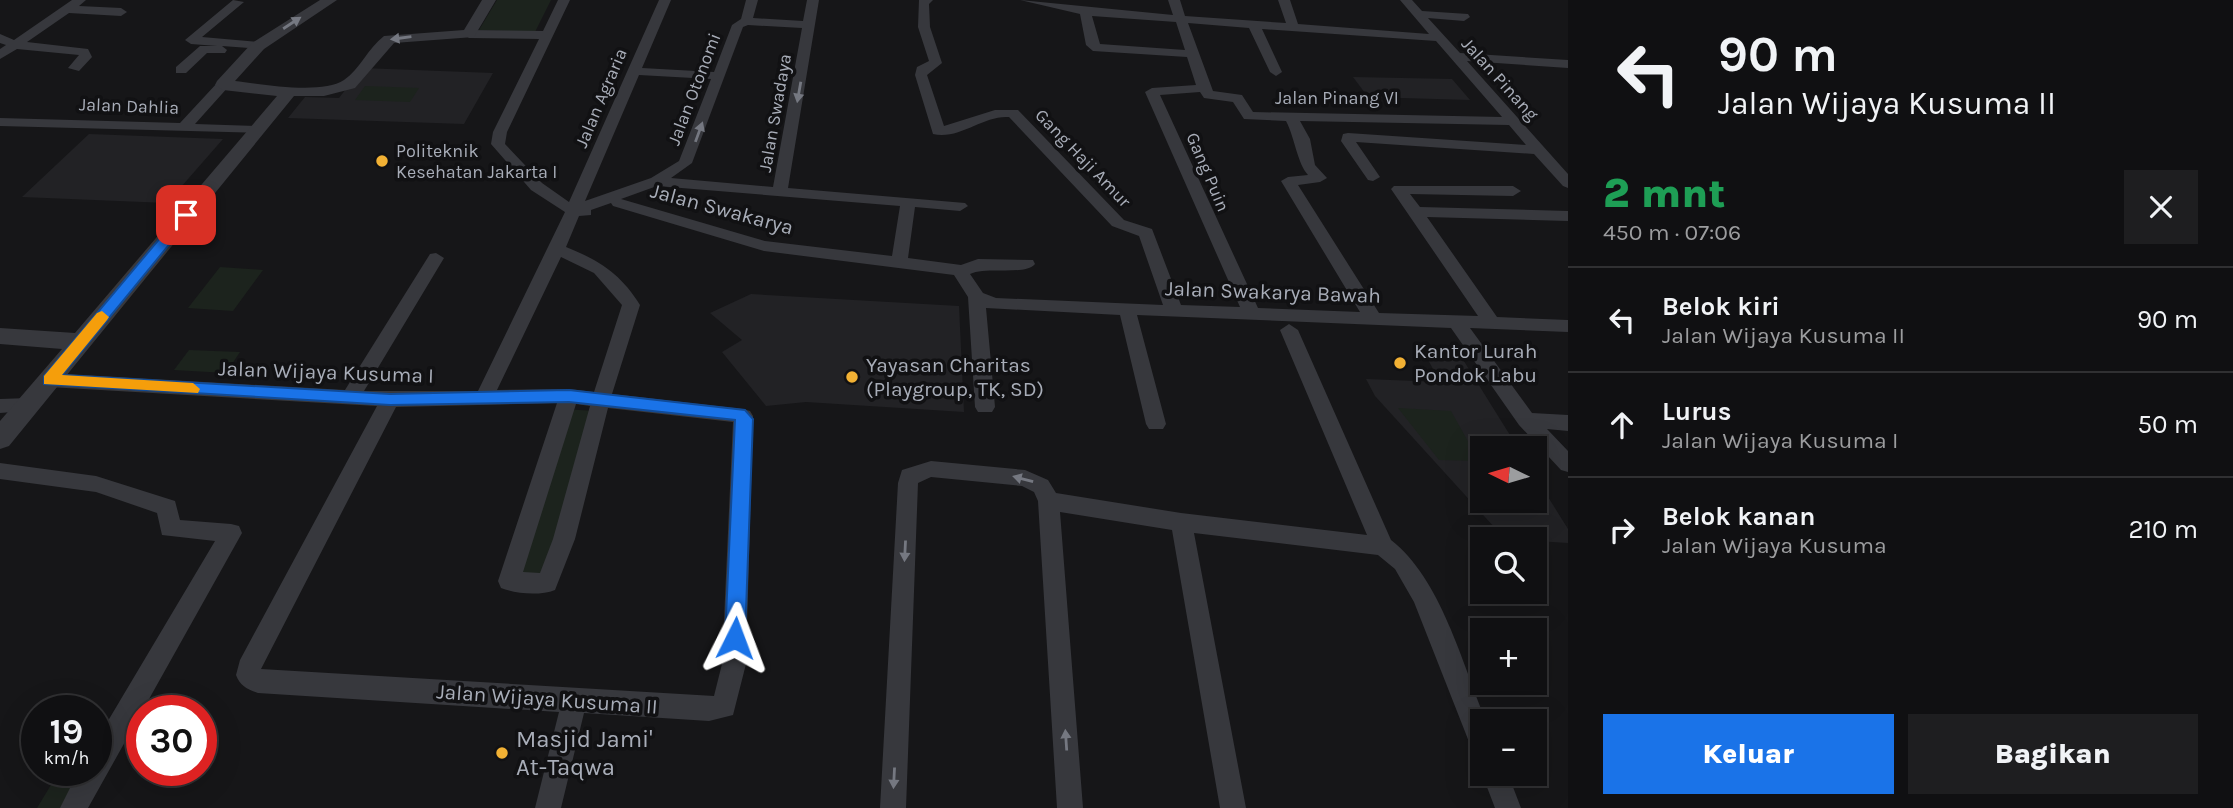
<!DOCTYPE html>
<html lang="id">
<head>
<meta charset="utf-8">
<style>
  :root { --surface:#101012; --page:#1e1e20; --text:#f1f3f6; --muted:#9c9d9f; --line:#303032; --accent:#1a73e8 }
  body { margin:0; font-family:Karla,sans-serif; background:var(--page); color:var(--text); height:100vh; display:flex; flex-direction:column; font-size:26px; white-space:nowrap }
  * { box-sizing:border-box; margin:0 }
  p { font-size:23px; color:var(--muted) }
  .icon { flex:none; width:38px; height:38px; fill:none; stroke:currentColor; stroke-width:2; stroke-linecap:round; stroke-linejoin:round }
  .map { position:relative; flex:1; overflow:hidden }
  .sheet { display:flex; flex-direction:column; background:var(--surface); width:665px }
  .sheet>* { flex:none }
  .banner { background:#101012; color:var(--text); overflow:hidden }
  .needle { width:46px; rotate:275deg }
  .controls { position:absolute; left:1470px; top:436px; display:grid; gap:14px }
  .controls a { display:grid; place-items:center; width:77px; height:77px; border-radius:0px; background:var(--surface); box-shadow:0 7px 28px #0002,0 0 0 2px var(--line); font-size:35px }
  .speed { position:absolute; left:21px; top:695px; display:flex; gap:14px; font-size:35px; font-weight:700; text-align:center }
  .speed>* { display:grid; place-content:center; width:91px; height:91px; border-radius:50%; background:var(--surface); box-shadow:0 7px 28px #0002,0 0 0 2px var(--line); line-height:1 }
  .speed small { font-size:18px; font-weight:400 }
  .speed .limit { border:10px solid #d22; background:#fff; color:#111 }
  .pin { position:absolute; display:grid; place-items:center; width:60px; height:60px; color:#fff; margin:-30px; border-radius:14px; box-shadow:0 4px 10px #0006 }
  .me { position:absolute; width:77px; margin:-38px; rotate:3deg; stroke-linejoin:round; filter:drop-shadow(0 0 5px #0008) }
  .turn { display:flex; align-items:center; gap:24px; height:147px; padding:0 35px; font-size:32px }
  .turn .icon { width:91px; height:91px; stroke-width:2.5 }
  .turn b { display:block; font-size:49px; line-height:60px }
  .round { display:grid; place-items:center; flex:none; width:74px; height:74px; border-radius:0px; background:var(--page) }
  .summary { display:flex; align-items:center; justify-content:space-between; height:119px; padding:0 35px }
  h1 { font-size:42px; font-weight:800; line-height:52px; color:#1e9e55 }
  .primary-button { display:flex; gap:14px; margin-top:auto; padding:14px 35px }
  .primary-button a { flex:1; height:80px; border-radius:0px; background:var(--accent); color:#fff; font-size:28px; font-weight:800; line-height:80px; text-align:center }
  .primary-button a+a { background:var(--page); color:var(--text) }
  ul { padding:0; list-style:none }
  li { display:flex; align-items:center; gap:21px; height:105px; padding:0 35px; border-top:2px solid var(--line) }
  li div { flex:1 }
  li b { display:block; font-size:26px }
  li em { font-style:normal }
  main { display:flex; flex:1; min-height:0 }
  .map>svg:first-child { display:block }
  .built { fill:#222225 }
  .green { fill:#1c231d }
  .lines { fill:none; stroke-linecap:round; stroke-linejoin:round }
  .minor { fill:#37383d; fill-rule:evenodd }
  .tertiary { fill:#37383d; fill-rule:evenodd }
  .oneway { fill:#757881 }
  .route { fill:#1a73e8; stroke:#114b97; stroke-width:2 }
  .slow { fill:#f59e0b }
  .poi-dot { fill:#f2b134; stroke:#111113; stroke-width:2.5 }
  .labels { text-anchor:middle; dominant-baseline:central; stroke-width:7; stroke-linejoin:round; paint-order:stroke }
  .far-street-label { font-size:18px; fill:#a8adb8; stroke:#111113 }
  .far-poi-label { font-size:18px; fill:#a8adb8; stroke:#111113; text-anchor:start }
  .street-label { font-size:21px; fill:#a8adb8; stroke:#111113 }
  .poi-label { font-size:21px; fill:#a8adb8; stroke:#111113; text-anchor:start }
  .near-poi-label { font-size:24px; fill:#a8adb8; stroke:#111113; text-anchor:start }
</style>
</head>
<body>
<main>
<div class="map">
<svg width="1568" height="808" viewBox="0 0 1568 808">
  <rect width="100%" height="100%" fill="#161618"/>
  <path class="built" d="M362,68L493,73L464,124L288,118L305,97L339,98Z
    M1353,77L1452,79L1470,100L1368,97Z
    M89,134L223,139L167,203L22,197Z
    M751,294L959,306L964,412L806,402L766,406L722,352L742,340L710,313Z
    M1426,356L1462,358L1518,448H1482V500H1535V476L1568,529V543L1505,539L1375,396L1366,379L1440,382Z"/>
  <path class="green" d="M497,0H551L535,32L479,30Z
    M365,86L419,88L410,102L355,100Z
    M220,267L263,270L233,311L188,308Z
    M189,350L240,352L226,373L174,370Z
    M1398,408L1451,411L1479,461L1439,460Z
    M564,409L595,411L547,583L509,581Z
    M60,770H87L65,808H37Z"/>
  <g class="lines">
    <path class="minor" d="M72,0H86L79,6L121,8L127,12L121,16L69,13L27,42L88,49L92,57L79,71L68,68L79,55L17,49L0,59V49L6,45L0,43V34L14,40Z
      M233,0L244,2L202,37L258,42L262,43V49L222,46L227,50L225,53H207L186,73H176V67L200,46H217L191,44L185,40Z
      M558,0H570L507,132L505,144L542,183L569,202L659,0H671L642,68L714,72L732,25L741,19L746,0H758L753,18L803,21L807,0H819L788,188L965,203L968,206L960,211L915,207L908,258L961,265L978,259L1033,260L1035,264C1025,276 987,266 970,274L983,293L996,298L1163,305L1139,236L1112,226L1009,117C983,115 960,140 933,134L915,75L917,67L929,61L918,27L919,0H933L929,4L930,27L942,63L927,75L944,126L995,110H1018L1124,220L1152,229L1181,305L1240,307L1145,92L1152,88L1196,85L1187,57L1093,51L1086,45L1080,14L1020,0L1173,15L1168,0H1180L1185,16L1286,23L1278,0H1290L1298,24L1429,34L1400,0H1412L1422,11L1468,14L1470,17L1464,21L1428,18L1460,53L1568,60V68L1467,61L1568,174V188L1563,186L1534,154L1356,142L1380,177L1373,181L1368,180L1341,141L1343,134L1348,133L1526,145L1509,125L1300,121L1310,139L1315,165L1327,178L1320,182L1298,185L1379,313L1478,316L1391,189L1394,186H1513L1521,191L1513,196L1410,194L1420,207L1568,211V221L1427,217L1497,317L1568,320V332L1470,328L1532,413L1568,415V431L1547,429L1568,451V472L1561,470L1519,425L1451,328L1137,315L1166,424L1163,429H1149L1146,424L1120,315L986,308L995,407L992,412H978L975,407L968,297L954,275L764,251L613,206L611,203L591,210V215L579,216L566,247C599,260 621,274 640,305L612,394L743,409L750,411L753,416L746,664L733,715L709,721L584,713L561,808H535L559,712L258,693C247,689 240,686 236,675L240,660L377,406L49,387L40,380L49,373L345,390L430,254L436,253L444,258L364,391H478L565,212L531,190L491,144L493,132L539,39L469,38L463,34L469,30L543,31ZM1092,16L1176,22L1185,50L1100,44ZM1188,23L1249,28L1270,72L1276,76L1282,72L1262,29L1436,41L1502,117L1253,112L1242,95L1213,91ZM748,25L802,28L773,187L671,178L692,163L743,27ZM639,75L711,79L679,161L651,178L585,201ZM1200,92L1204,98L1233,102L1244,119L1286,121C1295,138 1297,163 1308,175L1288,177L1281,181L1360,312L1258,308L1160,95ZM657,186L900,206L892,256L765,241L621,199ZM561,257L594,273L622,305L594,392L569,389L497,390ZM557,403L498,581L501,588C516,594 540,596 555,590L575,539L608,408L733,422L722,664L714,696L261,669L396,407ZM576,404L590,406L553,539L540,573L523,572Z
      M223,81L230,85L195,124L257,126L262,127V133L0,126V118L180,123L218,82Z
      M1289,324L1298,330L1391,540C1441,579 1462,663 1486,721H1482V756L1473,752L1414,602L1395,569L1378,555L1194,533L1246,808H1220L1172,530L1060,512L1083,808H1057L1038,501L1034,492L1022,486L931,477L918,483L906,808H880L898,483L902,470L931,461L1025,470L1048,480L1056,493L1181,513L1367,535L1280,330Z
      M29,398L36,400L39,405L36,410L0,413V399Z
      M0,463L96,476L175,501L180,520L231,524L239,526L242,533L88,808H60L79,770H96V741L215,541L162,535L157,513L96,492L0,479Z
      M1482,774H1508L1521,808H1495Z"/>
    <path class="tertiary" d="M320,0H337L264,49L235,81C262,84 321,95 344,80C360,69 368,48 384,36L464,30L482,0H496L474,37L394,43L355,88L324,96H294L9,446L0,449V421L62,349L0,344V328L75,333L277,96L223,90L215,85L217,81L252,43Z"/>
  </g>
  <defs><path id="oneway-solid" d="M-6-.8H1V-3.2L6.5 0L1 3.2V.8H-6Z" transform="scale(1.75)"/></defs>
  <g class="oneway">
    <use href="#oneway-solid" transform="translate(292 23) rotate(-33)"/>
    <use href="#oneway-solid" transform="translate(401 38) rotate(172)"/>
    <use href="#oneway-solid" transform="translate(799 92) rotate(100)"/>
    <use href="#oneway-solid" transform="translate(699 132) rotate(-70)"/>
    <use href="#oneway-solid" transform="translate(1023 479) rotate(-165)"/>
    <use href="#oneway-solid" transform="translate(905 551) rotate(93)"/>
    <use href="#oneway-solid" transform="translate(1066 740) rotate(-94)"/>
    <use href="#oneway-solid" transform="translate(894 778) rotate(93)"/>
  </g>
  <path class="route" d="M186,211L191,212V218L62,375L390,394L569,390L745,410L753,419L745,638L742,644L735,647L728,644L725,638L735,420L569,402L390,405L44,384V376L182,212Z"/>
  <path class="slow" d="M102,311L109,317L107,320L62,375L193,383L200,389L198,393L44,384V376L97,313Z"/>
  <g class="poi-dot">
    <circle cx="382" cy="161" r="7"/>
    <circle cx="1400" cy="363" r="7"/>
    <circle cx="852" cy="377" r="7"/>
    <circle cx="502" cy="753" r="7"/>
  </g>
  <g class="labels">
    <g class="far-street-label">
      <text transform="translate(1500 79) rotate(48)">Jalan Pinang</text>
      <text transform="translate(694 89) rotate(-69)">Jalan Otonomi</text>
      <text transform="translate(601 98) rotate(-67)">Jalan Agraria</text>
      <text x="1337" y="98">Jalan Pinang VI</text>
      <text transform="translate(129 106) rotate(2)">Jalan Dahlia</text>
      <text transform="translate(775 113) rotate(-80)">Jalan Swadaya</text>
      <text transform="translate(1083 158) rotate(46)">Gang Haji Amur</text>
      <text transform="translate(1208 172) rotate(67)">Gang Puin</text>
    </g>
    <g class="far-poi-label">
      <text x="396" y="151">Politeknik<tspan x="396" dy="21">Kesehatan Jakarta I</tspan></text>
    </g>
    <g class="street-label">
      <text transform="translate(722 209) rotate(15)">Jalan Swakarya</text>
      <text transform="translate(1273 292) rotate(2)">Jalan Swakarya Bawah</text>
      <text transform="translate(326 372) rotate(2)">Jalan Wijaya Kusuma I</text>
      <text transform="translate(547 699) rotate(4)">Jalan Wijaya Kusuma II</text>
    </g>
    <g class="poi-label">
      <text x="1414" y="351">Kantor Lurah<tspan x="1414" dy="24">Pondok Labu</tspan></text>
      <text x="866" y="365">Yayasan Charitas<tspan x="866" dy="24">(Playgroup, TK, SD)</tspan></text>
    </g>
    <g class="near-poi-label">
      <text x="516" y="739">Masjid Jami'<tspan x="516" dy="28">At-Taqwa</tspan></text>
    </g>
  </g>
</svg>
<div class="controls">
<a><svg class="needle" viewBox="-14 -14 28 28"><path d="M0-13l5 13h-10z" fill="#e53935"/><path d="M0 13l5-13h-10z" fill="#9c9d9f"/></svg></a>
<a><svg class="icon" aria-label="search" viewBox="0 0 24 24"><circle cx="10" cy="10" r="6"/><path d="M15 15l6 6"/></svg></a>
<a>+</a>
<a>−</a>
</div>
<div class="speed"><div>19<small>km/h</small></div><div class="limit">30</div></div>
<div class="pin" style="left:186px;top:215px;background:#d93025"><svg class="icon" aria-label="arrive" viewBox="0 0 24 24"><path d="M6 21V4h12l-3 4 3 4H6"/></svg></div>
<svg class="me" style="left:735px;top:638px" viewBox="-20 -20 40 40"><path d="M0-17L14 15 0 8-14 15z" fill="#1a73e8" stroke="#fff" stroke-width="4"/></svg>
</div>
<section class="sheet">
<div class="banner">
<div class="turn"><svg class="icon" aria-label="left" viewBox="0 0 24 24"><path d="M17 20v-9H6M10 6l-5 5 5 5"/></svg><div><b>90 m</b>Jalan Wijaya Kusuma II</div></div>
</div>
<div class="summary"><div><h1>2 mnt</h1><p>450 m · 07:06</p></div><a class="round"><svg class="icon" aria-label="close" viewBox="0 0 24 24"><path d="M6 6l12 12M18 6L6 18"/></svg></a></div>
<ul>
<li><svg class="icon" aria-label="left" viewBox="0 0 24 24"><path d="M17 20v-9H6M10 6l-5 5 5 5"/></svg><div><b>Belok kiri</b><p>Jalan Wijaya Kusuma II</p></div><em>90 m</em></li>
<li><svg class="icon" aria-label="ahead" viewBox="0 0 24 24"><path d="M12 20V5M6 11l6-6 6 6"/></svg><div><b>Lurus</b><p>Jalan Wijaya Kusuma I</p></div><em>50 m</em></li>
<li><svg class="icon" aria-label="right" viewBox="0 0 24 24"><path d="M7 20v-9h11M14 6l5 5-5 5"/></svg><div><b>Belok kanan</b><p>Jalan Wijaya Kusuma</p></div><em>210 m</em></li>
</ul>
<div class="primary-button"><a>Keluar</a><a>Bagikan</a></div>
</section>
</main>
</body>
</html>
